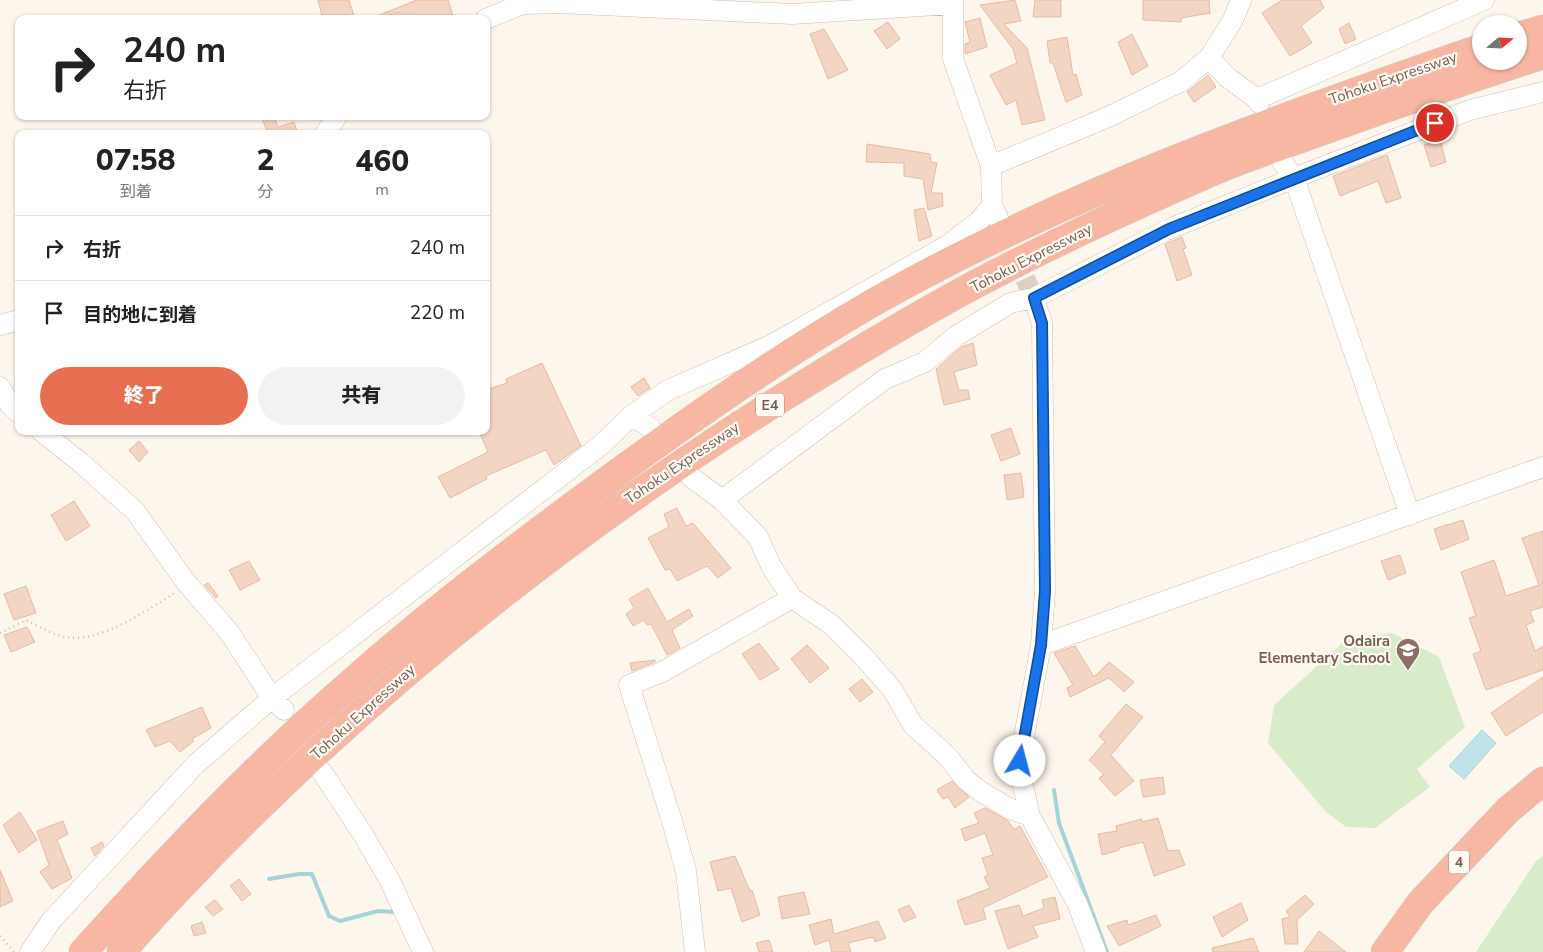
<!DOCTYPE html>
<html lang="ja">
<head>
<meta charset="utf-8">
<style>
  :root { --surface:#fff; --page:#f2f2f2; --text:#222; --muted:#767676; --line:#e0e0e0; --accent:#e76f51 }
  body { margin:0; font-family:"Nunito Sans","Noto Sans JP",sans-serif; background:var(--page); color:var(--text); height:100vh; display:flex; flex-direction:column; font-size:19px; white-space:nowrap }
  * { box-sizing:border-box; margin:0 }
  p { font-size:16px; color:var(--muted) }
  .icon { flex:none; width:28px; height:28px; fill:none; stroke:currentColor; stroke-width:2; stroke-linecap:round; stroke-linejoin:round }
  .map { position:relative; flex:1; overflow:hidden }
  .panel { position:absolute; left:15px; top:130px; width:475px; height:305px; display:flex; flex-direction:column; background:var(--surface); border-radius:10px; box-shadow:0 1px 4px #0004 }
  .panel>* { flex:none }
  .top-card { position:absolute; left:15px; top:15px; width:475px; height:105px; border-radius:10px; box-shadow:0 1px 4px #0004; background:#fff; color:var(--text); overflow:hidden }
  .needle { width:32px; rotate:71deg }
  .controls { position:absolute; left:1472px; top:15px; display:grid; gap:10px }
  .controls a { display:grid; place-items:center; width:55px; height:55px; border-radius:50%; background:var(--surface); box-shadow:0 1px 4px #0004; font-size:25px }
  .pin { position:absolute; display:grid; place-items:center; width:42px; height:42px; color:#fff; margin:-21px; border:2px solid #fff; border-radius:50%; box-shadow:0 1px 5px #0007 }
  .me { position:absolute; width:55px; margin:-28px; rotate:8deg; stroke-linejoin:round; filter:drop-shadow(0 0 4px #0008) }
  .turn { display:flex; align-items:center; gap:18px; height:105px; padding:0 25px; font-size:22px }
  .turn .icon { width:65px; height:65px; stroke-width:2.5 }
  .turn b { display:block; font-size:35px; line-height:42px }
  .eta { display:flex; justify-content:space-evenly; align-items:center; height:85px; text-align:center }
  .eta b { font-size:30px; font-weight:800; line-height:35px }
  .action { display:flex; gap:10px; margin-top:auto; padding:10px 25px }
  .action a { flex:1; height:58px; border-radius:30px; background:var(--accent); color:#fff; font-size:20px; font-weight:800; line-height:58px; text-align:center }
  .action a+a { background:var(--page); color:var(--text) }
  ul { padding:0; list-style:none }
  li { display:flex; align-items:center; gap:15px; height:65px; padding:0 25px; border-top:1px solid var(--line) }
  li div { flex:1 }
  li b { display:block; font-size:19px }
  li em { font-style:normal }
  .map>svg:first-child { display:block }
  .green { fill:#d8ecc9 }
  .water { fill:#bfe3e8; stroke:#a5d3da }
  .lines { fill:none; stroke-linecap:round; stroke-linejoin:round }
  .stream { stroke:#a5d3da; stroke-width:4 }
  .building { fill:#f3d5c3; stroke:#e6bba3 }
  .minor-tunnel { stroke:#dcd0c4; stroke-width:20; stroke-dasharray:20 10; stroke-linecap:butt }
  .minor-casing { stroke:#d1beb0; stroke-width:21 }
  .highway-casing { stroke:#dad1cd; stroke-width:29 }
  .path { stroke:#d9b8a5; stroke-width:2.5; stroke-dasharray:1 4; stroke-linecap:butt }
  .minor { stroke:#fff; stroke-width:20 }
  .highway { stroke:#f7b7a3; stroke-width:28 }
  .route-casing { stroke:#114b97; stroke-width:12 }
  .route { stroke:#1a73e8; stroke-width:9 }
  .labels { text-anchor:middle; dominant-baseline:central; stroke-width:4.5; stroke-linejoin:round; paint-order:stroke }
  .shield { fill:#fffaf3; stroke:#a28b7f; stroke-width:1 }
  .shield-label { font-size:14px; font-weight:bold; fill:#7a5c4d }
  .street-label { font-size:15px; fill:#7a5c4d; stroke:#fffaf3 }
  .education-label { font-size:15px; font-weight:bold; fill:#785e54; stroke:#fffaf3; text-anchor:end }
</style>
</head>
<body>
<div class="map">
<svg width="1543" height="952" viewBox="0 0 1543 952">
  <rect width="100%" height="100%" fill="#fdf6ec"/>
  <path class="green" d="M1392,633L1439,657L1465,727L1417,769L1430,787L1375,828L1346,827L1326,812L1268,743L1274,705L1348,638Z
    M1543,856V952H1476L1536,861Z"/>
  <path class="water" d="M1482,730L1496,743L1464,779L1449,766Z"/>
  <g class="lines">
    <path class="stream" d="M1054,790L1059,823L1107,952
      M269,879L299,874H312L329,916L340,921L378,911L396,912"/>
  </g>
  <path class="building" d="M318,0H349L355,19H323Z
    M417,0H448L454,19H369Z
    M1015,0L1021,21L1004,24L1027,48L1045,120L1022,125L1016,100L1006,105L990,75L1017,63L1013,49L980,5Z
    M1035,0H1061V17H1033Z
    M1143,0H1209L1210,13L1181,18V22L1143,20Z
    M1282,0H1320L1324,8L1301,26L1312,43L1290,56L1262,13Z
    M980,18L987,47L965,54V44L970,42L965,22Z
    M888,22L900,39L887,49L874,31Z
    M1349,23L1356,39L1345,44L1339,29Z
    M824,29L848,70L828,79L810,34Z
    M1132,34L1148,66L1132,75L1118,42Z
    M1067,37L1073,75L1076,74L1082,95L1066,102L1053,63H1050L1047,41Z
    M1208,75L1216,87L1194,102L1187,92Z
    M261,116H274L278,127L294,122L298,134H264L267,131Z
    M1440,140L1446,162L1431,167L1424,145Z
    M867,144L930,154L931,162L937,163L931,193H942L943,206L928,210L923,179L904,176V163L866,162Z
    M1387,155L1401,198L1386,203L1378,181L1340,196L1333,176Z
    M924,208L932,236L919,241L914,210Z
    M1182,237L1186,248L1183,249L1192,275L1177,281L1165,244Z
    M973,343L977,365L954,372L959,390H968L970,399L944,405L936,369L961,347Z
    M542,363L581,446L554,465L546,450L486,476L487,479L450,498L438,477L488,452L480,434L486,432V390L507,383L506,379Z
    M644,378L650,388L638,396L631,387Z
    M1011,428L1020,454L1001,461L991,435Z
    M139,441L148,452L139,462L129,450Z
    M1021,473L1024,497L1007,500L1004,475Z
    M74,501L90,526L66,541L51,515Z
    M677,508L686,526L693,523L731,568L718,578L707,566L677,581L670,569L665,570L648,538L669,527L664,514Z
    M1463,520L1469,539L1441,550L1434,529Z
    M1543,531V607L1530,611L1534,622L1526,625L1535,651L1543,646V670L1486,690L1473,654L1481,651L1469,618L1476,616L1461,572L1494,560L1506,596L1539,585L1522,538Z
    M1400,555L1406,573L1388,580L1381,561Z
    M249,561L260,580L240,590L229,570Z
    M208,583L218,596L216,598L204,585Z
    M26,586L36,613L14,620L4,594Z
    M648,588L667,622L689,609L693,616L672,630L680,648L667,655L651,624L647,625L644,620L633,626L626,614L634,608L629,599Z
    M27,627L35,642L11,652L4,635Z
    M759,643L779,669L760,680L742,654Z
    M807,645L829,668L810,683L791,659Z
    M1075,646L1094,677L1109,662L1134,682L1124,692L1109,678L1070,697L1067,688L1073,685L1054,653Z
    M655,660V662L632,671L630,663Z
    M1543,677V712L1506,736L1491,713Z
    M862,679L873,692L860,702L849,689Z
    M1126,704L1143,717L1111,755L1134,781L1115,796L1099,778L1104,775L1089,760L1105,742L1099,736Z
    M202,707L211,728L192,739L194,741L180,752L170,741L155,747L146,730Z
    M1163,777L1165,794L1143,797L1140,780Z
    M952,781L969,797L955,808L948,797L943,799L937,790Z
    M985,808L1007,820L1014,829L1020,826L1048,877L983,908L986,919L965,925L957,901L990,888L984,877L988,875L982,858L993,855L985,833L965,841L961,829L979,823L974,813Z
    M20,812L37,840L19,853L3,825Z
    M1158,818L1168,851L1179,850L1185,865L1154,876L1143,842L1119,848V850L1102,855L1098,834L1117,831L1116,826L1142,819V822Z
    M63,821L68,834L57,840L72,878L52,889L40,872L49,865L37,831Z
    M102,842L104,846L95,856L91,848Z
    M735,856L750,891L752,890L760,915L742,922L731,888L718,891L710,862Z
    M0,870L13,901L0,907Z
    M239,879L251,894L242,901L230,886Z
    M804,892L810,914L782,919L778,897Z
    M1305,895L1314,904L1297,920L1298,944H1285L1282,919L1290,917L1286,911Z
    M1055,897L1060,919L1033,926L1038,937L1008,949L995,911L1019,905L1023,916L1044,908L1042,900Z
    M215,900L223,909L213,916L205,907Z
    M1241,903L1248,920L1222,937L1213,917Z
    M909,905L916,917L904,922L898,910Z
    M1156,915L1161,926L1119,946L1107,926L1127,920L1128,925Z
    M831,919L834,934L878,921L886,938L875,942L873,937L848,943L851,952H832L829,940L815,945L809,925Z
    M202,922L206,933L194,936L191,926Z
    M1319,931L1346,952H1304Z
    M1253,938L1259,952H1213L1212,948Z
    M769,940L773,952H759L756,943Z"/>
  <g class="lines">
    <path class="minor-tunnel" d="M1000,224L1034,298"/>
    <defs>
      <path id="minor" d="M953,0V59L991,166L992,206L998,218
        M486,19L522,4L559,3L792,14L953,4
        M1209,58L1227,77L1257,99
        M1259,103L1257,99L1484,0
        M325,134L337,116
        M1283,163L1294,178L1410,515
        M991,166L1108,117L1180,82L1209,58L1233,20L1241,0
        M1034,298L1042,323L1045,591L1041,645L1022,748V782L1030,816L1077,903L1096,952
        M0,325L19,320
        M0,387L10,405L19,413
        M631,416L650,427
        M41,431L80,462L135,511L185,581L229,632L272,698L284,710
        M691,477L722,500L758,537L771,566L792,598L832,625L861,654L892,689L913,725L948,757L966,780L980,791L1008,808L1030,816
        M722,500L885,379L925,362L956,336L1010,303L1034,298L1169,229L1294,178L1470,110L1543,92
        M1041,645L1543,467
        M322,772L364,836L390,881L423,952
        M30,952L51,921L196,764L272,698L601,445L631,416L668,390L771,345L948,245L978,222L992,206
        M695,952L686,871L672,821L629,685L662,672L792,598"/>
      <path id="highway" d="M1519,36L1543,29
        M83,952C168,858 256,765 352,682C432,611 518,546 605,482C691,419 779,357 872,303C1066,193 1271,120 1481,48
        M121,952C318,730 551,541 803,385C866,346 929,308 995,274C1066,237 1139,204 1212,172C1246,157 1282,146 1317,133C1392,106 1467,79 1543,55
        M1385,952L1421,902L1508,810L1543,781"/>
    </defs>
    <use href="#minor" class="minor-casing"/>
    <use href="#highway" class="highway-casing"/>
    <path class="path" d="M0,633L26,620C38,625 52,635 65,637C100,644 146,610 175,593
      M0,936L14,952"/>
    <use href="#minor" class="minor"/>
    <use href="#highway" class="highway"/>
  </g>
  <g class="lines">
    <defs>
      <path id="route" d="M1020,761L1041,645L1045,591L1042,323L1034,298L1169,229L1435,123"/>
    </defs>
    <use href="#route" class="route-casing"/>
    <use href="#route" class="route"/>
  </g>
  <defs>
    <symbol id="school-pin" viewBox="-11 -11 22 30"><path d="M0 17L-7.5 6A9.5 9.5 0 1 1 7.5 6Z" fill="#8d6e63" stroke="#fffaf3"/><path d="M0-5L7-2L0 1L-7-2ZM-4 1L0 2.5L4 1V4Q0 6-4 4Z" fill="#fff"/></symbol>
  </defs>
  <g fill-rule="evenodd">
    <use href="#school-pin" x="1394" y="636" width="28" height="38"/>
  </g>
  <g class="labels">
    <g class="shield">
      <rect x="756" y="393.5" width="28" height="23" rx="4"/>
      <rect x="1449" y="850.5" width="20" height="23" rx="4"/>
    </g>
    <g class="shield-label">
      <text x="770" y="405">E4</text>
      <text x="1459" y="862">4</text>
    </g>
    <g class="street-label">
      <text transform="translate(1393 78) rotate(-19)">Tohoku Expressway</text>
      <text transform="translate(1031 258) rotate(-27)">Tohoku Expressway</text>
      <text transform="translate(682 463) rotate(-34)">Tohoku Expressway</text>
      <text transform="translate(363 712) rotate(-42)">Tohoku Expressway</text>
    </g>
    <g class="education-label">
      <text x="1390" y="641">Odaira<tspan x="1390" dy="17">Elementary School</tspan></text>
    </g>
  </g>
</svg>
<div class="controls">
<a><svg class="needle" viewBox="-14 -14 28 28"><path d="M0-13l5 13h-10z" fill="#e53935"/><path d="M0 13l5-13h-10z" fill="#767676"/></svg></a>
</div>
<div class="pin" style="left:1435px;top:123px;background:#d93025"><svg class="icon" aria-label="arrive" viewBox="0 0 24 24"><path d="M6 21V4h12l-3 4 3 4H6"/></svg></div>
<svg class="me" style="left:1020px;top:761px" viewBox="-20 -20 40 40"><circle r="19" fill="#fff"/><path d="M0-13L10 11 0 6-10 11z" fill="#1a73e8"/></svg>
<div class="top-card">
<div class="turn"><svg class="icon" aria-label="right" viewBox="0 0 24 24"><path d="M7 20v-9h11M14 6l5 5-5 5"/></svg><div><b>240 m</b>右折</div></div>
</div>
<section class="panel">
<div class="eta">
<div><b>07:58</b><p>到着</p></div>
<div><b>2</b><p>分</p></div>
<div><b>460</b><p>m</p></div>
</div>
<ul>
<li><svg class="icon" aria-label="right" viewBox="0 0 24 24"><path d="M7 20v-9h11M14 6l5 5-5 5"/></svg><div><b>右折</b></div><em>240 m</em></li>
<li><svg class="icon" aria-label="arrive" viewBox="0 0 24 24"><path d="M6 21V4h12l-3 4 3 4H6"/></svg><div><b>目的地に到着</b></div><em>220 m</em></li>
</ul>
<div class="action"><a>終了</a><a>共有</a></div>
</section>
</div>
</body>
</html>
